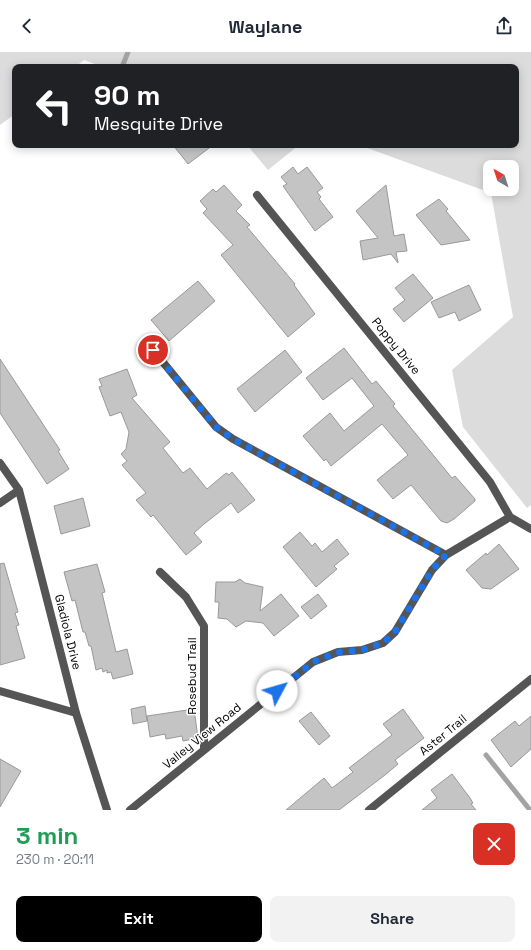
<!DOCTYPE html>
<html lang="en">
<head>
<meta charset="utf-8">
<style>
  :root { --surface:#fff; --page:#f2f2f3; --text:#1f2937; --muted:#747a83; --accent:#000 }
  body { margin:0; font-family:"Space Grotesk",sans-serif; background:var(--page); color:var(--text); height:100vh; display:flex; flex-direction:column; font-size:15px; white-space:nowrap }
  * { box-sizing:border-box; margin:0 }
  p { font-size:13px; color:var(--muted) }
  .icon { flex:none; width:22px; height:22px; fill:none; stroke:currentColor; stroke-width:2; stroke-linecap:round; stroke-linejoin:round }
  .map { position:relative; height:758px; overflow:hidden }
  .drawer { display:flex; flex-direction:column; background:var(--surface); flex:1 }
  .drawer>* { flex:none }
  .guide { position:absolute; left:12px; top:12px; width:507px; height:84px; border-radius:8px; box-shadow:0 2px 10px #0003; background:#202124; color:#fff; overflow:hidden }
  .needle { width:26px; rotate:321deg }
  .tools { position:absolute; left:483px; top:108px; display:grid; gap:8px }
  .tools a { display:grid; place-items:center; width:36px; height:36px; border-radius:8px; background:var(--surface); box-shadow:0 2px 10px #0003; font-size:20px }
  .pin { position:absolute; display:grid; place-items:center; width:34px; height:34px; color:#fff; margin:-17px; border:2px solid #fff; border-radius:50%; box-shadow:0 1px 4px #0007 }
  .me { position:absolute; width:44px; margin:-22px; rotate:51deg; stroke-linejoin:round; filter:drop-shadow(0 0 3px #0008) }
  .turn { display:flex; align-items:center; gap:14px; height:84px; padding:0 16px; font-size:18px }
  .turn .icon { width:52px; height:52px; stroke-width:2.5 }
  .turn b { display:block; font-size:28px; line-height:34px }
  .round { display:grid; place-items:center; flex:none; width:42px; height:42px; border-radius:8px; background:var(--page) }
  .headline { display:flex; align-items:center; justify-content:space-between; height:68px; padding:0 16px }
  h1 { font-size:24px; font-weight:800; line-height:30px; color:#1e9e55 }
  .primary-button { display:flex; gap:8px; margin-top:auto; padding:8px 16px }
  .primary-button a { flex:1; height:46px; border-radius:8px; background:var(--accent); color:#fff; font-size:16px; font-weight:800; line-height:46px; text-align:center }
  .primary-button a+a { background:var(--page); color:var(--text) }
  header { display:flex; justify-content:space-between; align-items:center; height:52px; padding:0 16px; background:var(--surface); font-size:18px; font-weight:800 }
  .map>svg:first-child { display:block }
  .green { fill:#dcdcdc; fill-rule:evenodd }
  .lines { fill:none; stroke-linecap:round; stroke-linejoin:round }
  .stream { stroke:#a3a3a3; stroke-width:5 }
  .building { fill:#c4c4c4; stroke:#999 }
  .street { stroke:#555; stroke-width:8 }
  .route { stroke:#1a73e8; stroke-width:7; stroke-dasharray:0 12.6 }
  .labels { text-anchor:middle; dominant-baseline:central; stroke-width:3; stroke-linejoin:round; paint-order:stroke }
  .street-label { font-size:12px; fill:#000; stroke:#fff }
</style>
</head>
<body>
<header><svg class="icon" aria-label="back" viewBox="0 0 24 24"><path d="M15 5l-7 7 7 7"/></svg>Waylane<svg class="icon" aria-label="share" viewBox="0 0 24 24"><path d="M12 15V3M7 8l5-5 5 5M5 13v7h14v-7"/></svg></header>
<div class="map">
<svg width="531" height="758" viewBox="0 0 531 758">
  <rect width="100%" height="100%" fill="#fff"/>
  <path class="green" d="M0,0H531V453L527,456L463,375L452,318L513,265L491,141L359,93H516V15H103L84,8L75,15H15V62L0,73ZM490,115H512V137H490Z
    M247,93H299L268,118Z"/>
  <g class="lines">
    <path class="stream" d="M122,15L128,0
      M486,703L530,758"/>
  </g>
  <path class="building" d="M173,93H213L188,112Z
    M293,115L298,122L307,115L323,136L317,140L321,145L319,147L333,165L315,179L283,134L287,132L281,125Z
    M224,133L242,153L236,159L250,173L247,175L295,232L294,233L315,262L288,285L221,203L233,193L203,161L207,157L200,149L213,137L216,140Z
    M386,133L394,184L404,182L407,199L396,200L398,211L391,202L363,208L360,189L378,186L356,159Z
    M439,147L448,157L446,159L470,188L441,193L416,163Z
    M413,222L433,246L404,270L393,257L405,248L395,236Z
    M198,229L215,249L169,289L151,268Z
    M469,233L481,258L459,269L455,260L439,266L431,250Z
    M344,296L372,332L376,329L395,352L393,354L452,426L455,424L475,447V449L454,467L447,471L441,469L411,433L393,447L377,428L408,403L382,372L331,414L326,407L324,409L303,384L330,361L344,379L374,354L352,326L323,348L306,326Z
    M285,298L302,320L255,360L237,337Z
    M0,307L60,398L58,399L69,417L47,432L0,361Z
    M127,317L137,343L132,346L170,390L163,396L183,421L190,416L207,437L226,421L229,423L232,420L255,448L238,461L231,451L204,472L194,481L202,490L186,503L153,463L151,465L136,448L146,441L122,413L127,409L121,402L126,397L129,380L121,360L110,364L99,335L102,334L99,327Z
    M83,446L90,474L61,482L54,454Z
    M300,480L312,494L315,491L322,500L337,487L349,502L334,514L337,517L316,535L283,495Z
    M499,492L519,517L491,537L482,536L466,518L486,501L487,503Z
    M4,511L18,560L15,561L19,573L16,574L25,606L0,613V512Z
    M97,512L105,540L102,541L116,600L127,597L133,622L113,627L111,620L107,621V618L103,620L102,616L96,618L91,594H89L85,580H83L75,548L72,549L64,520Z
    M240,527L245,531L263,535L260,559L281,542L299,564L274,584L263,571L246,569L236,575L227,567L218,566L219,550H215L216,530H235Z
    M318,542L327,554L311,567L301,555Z
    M145,654L147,669L133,672L131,657Z
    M194,657L198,686L183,689L182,684L166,687L165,682L150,685L147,664Z
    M403,657L424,686L395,708L398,712L385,723L339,758H286L324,726L332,736L353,720L349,716L392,683L383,672Z
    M311,660L330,684L319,693L299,669Z
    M531,664V697L511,715L491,688L515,669L519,674Z
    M0,707L21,719L0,755Z
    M452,722L470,746L473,751L471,752L476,758H422L437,746L431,738Z"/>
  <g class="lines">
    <path class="street" d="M257,143L490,430L510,465
      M153,298L216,375L233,387L446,503
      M0,411L19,438L76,661L107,758
      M0,451L19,438
      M510,465L531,477
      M160,520L186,545L204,574V697
      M0,639L76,661
      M130,758L313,610L338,600L362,598L383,591L395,580L432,518L446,503L510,465
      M369,758L531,627"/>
  </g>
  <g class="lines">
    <path class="route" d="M153,298L216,375L233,387L446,503L432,518L395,580L383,591L362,598L338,600L313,610L277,639"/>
  </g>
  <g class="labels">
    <g class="street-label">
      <text transform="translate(396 294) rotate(51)">Poppy Drive</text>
      <text transform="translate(68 580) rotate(76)">Gladiola Drive</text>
      <text transform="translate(192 624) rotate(-90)">Rosebud Trail</text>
      <text transform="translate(443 683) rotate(-39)">Aster Trail</text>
      <text transform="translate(202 684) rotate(-39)">Valley View Road</text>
    </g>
  </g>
</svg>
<div class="tools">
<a><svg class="needle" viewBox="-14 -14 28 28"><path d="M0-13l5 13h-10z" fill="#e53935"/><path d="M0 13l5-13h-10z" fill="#747a83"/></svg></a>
</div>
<div class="pin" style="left:153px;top:298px;background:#d93025"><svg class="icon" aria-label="arrive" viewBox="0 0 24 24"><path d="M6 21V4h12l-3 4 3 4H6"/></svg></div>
<svg class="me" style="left:277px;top:639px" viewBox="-20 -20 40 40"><circle r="19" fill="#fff"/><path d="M0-13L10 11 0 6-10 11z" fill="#1a73e8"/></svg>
<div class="guide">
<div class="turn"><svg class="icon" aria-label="left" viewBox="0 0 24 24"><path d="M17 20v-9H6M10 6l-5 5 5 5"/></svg><div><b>90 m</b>Mesquite Drive</div></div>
</div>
</div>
<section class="drawer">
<div class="headline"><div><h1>3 min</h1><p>230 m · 20:11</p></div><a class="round" style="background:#d93025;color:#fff"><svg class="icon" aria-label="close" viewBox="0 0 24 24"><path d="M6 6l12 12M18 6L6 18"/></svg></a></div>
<div class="primary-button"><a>Exit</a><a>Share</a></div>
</section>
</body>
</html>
